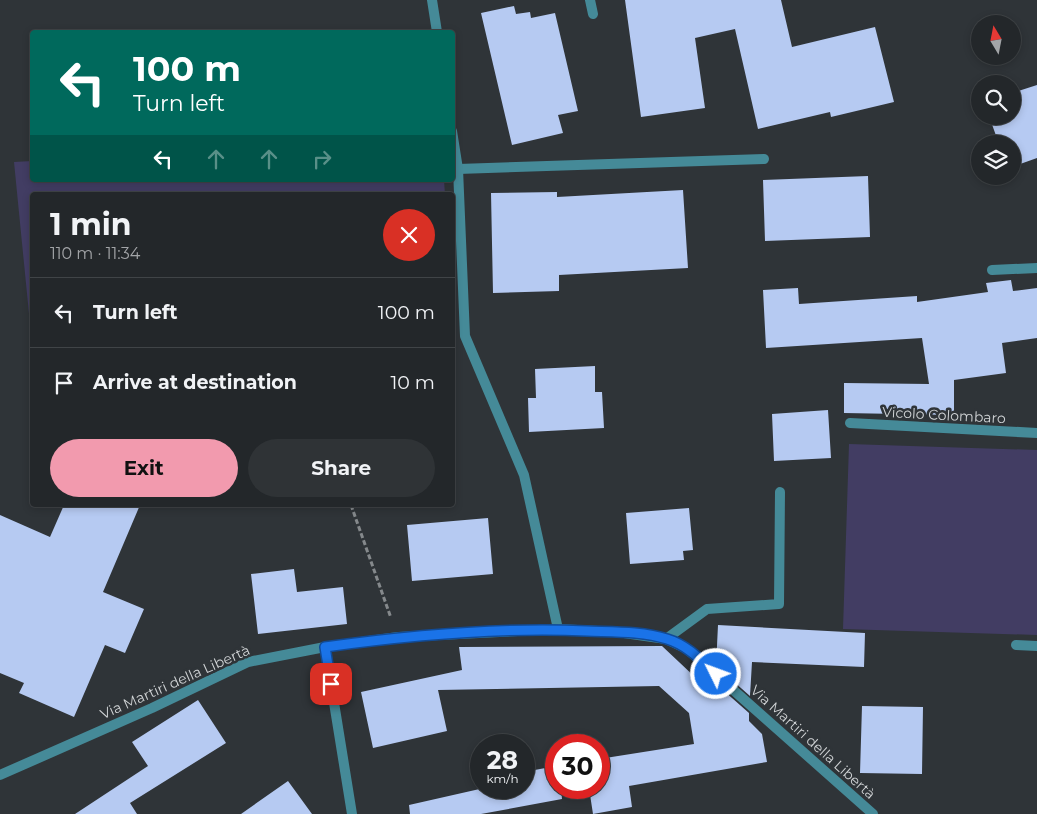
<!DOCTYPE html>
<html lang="en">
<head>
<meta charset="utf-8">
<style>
  :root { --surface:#23272a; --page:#2f3336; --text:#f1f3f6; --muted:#a3a5a8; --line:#404447; --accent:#f29aae }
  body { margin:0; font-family:Montserrat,sans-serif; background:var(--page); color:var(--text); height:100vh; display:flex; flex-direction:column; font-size:19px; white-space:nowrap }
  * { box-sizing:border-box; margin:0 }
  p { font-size:16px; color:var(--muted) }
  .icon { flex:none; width:28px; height:28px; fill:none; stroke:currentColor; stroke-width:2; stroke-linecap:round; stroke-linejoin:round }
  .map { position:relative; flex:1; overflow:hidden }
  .details { position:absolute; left:30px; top:192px; width:425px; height:315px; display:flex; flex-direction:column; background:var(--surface); border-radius:5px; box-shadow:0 2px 8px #0003,0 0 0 1px var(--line) }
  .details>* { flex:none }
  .top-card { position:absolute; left:30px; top:30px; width:425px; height:152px; border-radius:5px; box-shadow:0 2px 8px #0003,0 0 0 1px var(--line); background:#00695c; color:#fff; overflow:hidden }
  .needle { width:32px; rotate:350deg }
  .controls { position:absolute; left:971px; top:15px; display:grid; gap:10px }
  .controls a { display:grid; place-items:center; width:50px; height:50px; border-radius:50%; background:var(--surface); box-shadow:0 2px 8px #0003,0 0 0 1px var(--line); font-size:25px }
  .speed { position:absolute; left:470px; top:734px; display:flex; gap:10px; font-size:25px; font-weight:700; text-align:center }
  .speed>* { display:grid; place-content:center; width:65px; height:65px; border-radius:50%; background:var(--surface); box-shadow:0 2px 8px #0003,0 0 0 1px var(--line); line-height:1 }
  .speed small { font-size:12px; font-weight:400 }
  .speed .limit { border:8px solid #d22; background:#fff; color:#111 }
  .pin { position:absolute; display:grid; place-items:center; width:42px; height:42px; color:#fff; margin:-21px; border-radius:10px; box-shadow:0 2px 8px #0006 }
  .me { position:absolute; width:55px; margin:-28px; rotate:312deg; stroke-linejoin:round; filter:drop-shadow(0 0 4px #0008) }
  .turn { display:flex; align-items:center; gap:18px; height:105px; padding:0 20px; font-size:22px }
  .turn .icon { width:65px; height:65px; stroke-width:2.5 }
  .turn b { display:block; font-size:35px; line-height:42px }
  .lanes { display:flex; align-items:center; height:48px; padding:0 20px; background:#0003; justify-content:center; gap:25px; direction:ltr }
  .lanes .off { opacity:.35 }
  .round { display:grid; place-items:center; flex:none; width:52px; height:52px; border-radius:26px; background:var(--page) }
  .summary { display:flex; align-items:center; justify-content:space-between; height:85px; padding:0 20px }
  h1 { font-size:30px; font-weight:700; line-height:38px }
  .action { display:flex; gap:10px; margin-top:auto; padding:10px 20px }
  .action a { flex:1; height:58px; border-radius:30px; background:var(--accent); color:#111; font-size:20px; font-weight:700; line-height:58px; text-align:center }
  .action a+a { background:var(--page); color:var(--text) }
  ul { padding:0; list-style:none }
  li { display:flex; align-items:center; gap:15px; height:70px; padding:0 20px; border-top:1px solid var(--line) }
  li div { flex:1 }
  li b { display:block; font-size:19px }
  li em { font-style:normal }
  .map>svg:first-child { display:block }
  .green { fill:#423d63 }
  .building { fill:#b6caf2 }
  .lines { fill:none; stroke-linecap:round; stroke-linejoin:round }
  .path { stroke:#85898c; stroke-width:3; stroke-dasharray:5 2.5; stroke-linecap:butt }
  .service { stroke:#458a98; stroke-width:10 }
  .minor { stroke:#458a98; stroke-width:10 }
  .route-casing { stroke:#114b97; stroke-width:12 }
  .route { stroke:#1a73e8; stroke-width:9 }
  .labels { text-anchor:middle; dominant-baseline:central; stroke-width:5; stroke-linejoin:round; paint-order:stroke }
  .street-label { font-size:14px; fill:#d0d3d5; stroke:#2f3438 }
</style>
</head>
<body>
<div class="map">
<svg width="1037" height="814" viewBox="0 0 1037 814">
  <rect width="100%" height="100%" fill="#2f3438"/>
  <path class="green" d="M32,161V180H444L445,195H32V344L14,162Z
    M849,444L1037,450V635L843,629Z"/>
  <path class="building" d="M625,0H781L792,47L875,27L894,102L831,117L830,112L758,129L735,29L695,38L705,108L641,117Z
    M514,6L516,14L530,12L531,18L555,13L578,111L558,115L563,133L512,145L481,13Z
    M1037,85V158L1012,167V144H999L989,116H1012V93Z
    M868,176L870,237L765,241L763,180Z
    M683,190L688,268L559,275V291L493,293L491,193L557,192V197Z
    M1011,280L1013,291L1037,288V338L1002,343L1006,373L954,380V415L844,413V383L929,384L922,338L766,348L763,290L798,288L799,304L917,296V302L988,292L986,283Z
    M595,366V392H602L604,428L529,432L528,398H536L535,369Z
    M828,410L831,458L774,461L772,414Z
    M64,505H140L103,592L144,609L125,653L105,645L74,717L19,693L24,683L0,673V515L50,537Z
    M689,508L693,550L683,551L684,560L630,564L626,513Z
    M488,518L493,574L412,581L407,525Z
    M294,569L297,592L343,587L347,624L258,634L251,574Z
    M718,625L865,633L864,667L752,662L750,696L716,666Z
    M662,646L714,695L715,683L749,713V721L762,734L767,762L629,786L632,807L593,814L589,788H599V759L694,744L689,713L659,686L438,690L447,731L373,748L361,692L462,670L459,647Z
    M198,700L226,743L130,803L137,814H75L148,766L132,742Z
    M862,706L923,707L922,774L860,773Z
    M556,766V788H561L562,799L481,814H410L409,805L484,788H524V772Z
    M288,781L312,814H241Z"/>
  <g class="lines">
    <path class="path" d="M351,505L391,618"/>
    <path class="service" d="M458,169L764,159
      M992,270L1037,268
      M1016,645L1037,646"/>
    <path class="minor" d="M432,0L437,32
      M590,0L593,14
      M452,131L458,169L465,336L524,475L558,629
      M850,423L1037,433
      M666,639L707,609L779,604L780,492
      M325,647L352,814
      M0,775L152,708L248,662L325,647L398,637L558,629L617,632L666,639L687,649L873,814"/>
  </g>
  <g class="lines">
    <defs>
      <path id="route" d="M331,684L325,647C411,635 500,627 587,631C613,632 642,631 667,639C687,645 701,660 716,674"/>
    </defs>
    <use href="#route" class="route-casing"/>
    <use href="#route" class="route"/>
  </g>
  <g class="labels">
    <g class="street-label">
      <text transform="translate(944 415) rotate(3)">Vicolo Colombaro</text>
      <text transform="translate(175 682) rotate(-24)">Via Martiri della Libertà</text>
      <text transform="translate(813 742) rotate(42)">Via Martiri della Libertà</text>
    </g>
  </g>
</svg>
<div class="controls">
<a><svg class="needle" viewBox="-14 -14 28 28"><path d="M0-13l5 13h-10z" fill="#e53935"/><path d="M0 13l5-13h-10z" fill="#a3a5a8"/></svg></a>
<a><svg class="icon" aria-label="search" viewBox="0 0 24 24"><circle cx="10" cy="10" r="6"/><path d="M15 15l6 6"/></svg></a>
<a><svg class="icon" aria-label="layers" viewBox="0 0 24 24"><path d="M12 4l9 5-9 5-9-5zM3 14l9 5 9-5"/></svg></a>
</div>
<div class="speed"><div>28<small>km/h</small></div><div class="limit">30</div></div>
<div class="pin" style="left:331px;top:684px;background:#d93025"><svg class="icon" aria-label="arrive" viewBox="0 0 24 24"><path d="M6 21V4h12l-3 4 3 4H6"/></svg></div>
<svg class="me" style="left:716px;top:674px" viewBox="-20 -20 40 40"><circle r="17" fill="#1a73e8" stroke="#fff" stroke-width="3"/><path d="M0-11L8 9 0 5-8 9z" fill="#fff"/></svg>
<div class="top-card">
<div class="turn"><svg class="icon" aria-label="left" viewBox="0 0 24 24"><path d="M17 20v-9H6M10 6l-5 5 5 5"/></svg><div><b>100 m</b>Turn left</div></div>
<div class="lanes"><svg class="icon" aria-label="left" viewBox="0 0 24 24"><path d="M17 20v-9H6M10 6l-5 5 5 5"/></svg><svg class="icon off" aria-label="ahead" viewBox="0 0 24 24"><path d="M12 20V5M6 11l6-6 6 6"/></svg><svg class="icon off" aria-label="ahead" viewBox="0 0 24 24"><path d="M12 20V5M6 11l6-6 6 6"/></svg><svg class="icon off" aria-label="right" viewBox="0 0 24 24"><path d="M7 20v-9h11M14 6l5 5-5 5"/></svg></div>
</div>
<section class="details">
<div class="summary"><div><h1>1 min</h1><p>110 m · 11:34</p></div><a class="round" style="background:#d93025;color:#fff"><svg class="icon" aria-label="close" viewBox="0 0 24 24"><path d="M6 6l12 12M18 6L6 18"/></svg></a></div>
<ul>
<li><svg class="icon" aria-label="left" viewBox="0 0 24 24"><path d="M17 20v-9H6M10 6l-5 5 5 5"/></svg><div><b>Turn left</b></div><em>100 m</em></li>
<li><svg class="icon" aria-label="arrive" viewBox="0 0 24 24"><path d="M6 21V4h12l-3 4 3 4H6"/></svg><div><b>Arrive at destination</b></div><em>10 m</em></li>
</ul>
<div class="action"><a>Exit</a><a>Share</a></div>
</section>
</div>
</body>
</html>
